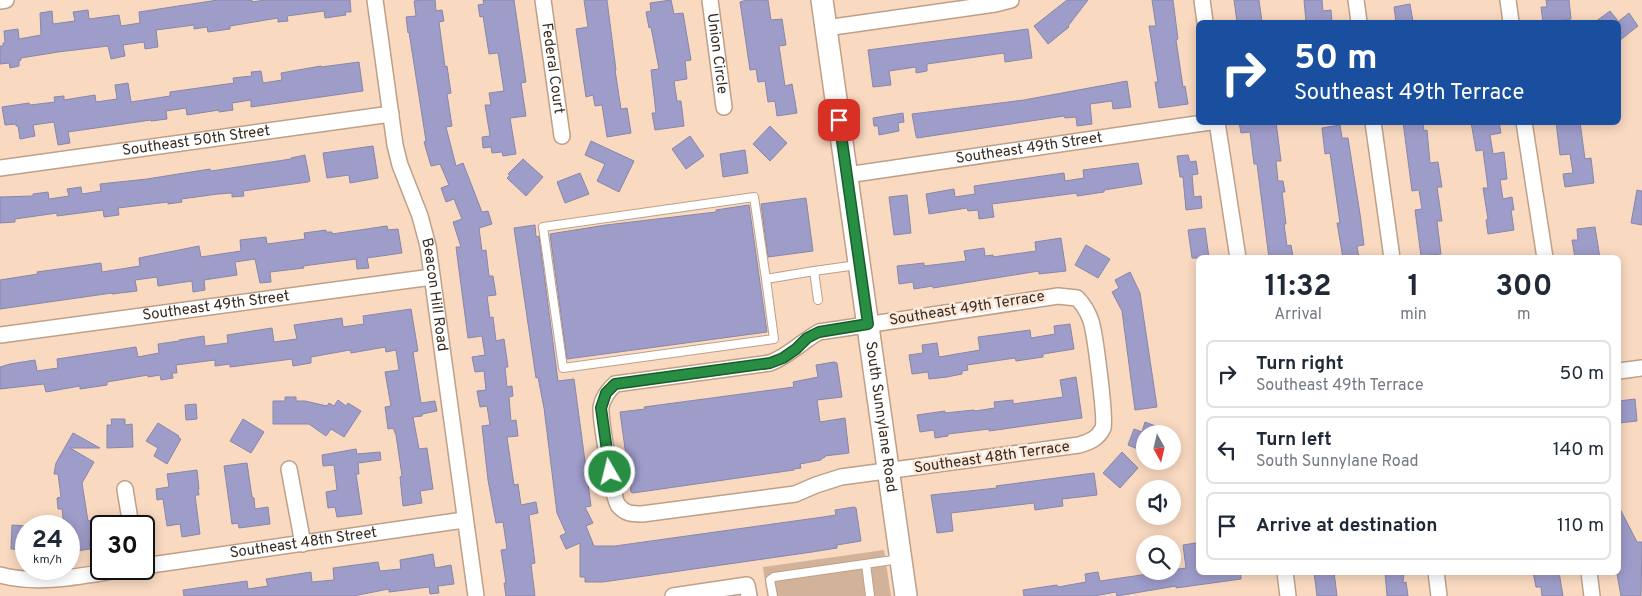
<!DOCTYPE html>
<html lang="en">
<head>
<meta charset="utf-8">
<style>
  :root { --surface:#fff; --page:#f6f6f7; --text:#1f2937; --muted:#747a83; --line:#e0e1e3 }
  body { margin:0; font-family:Overpass,sans-serif; background:var(--page); color:var(--text); height:100vh; display:flex; flex-direction:column; font-size:19px; white-space:nowrap }
  * { box-sizing:border-box; margin:0 }
  p { font-size:16px; color:var(--muted) }
  .icon { flex:none; width:28px; height:28px; fill:none; stroke:currentColor; stroke-width:2; stroke-linecap:round; stroke-linejoin:round }
  .map { position:relative; flex:1; overflow:hidden }
  .panel { position:absolute; left:1196px; top:255px; width:425px; height:320px; display:flex; flex-direction:column; background:var(--surface); border-radius:8px; box-shadow:0 2px 12px #0003 }
  .panel>* { flex:none }
  .top-card { position:absolute; left:1196px; top:20px; width:425px; height:105px; border-radius:8px; box-shadow:0 2px 12px #0003; background:#1a4fa0; color:#fff; overflow:hidden }
  .needle { width:32px; rotate:172deg }
  .fabs { position:absolute; left:1136px; top:425px; display:grid; gap:10px }
  .fabs a { display:grid; place-items:center; width:45px; height:45px; border-radius:50%; background:var(--surface); box-shadow:0 2px 12px #0003; font-size:25px }
  .speed { position:absolute; left:15px; top:515px; display:flex; gap:10px; font-size:25px; font-weight:700; text-align:center }
  .speed>* { display:grid; place-content:center; width:65px; height:65px; border-radius:50%; background:var(--surface); box-shadow:0 2px 12px #0003; line-height:1 }
  .speed small { font-size:12px; font-weight:400 }
  .speed .limit { border:2px solid #111; border-radius:8px; background:#fff; color:#111 }
  .pin { position:absolute; display:grid; place-items:center; width:42px; height:42px; color:#fff; margin:-21px; border-radius:10px; box-shadow:0 2px 8px #0006 }
  .me { position:absolute; width:55px; margin:-28px; rotate:352deg; stroke-linejoin:round; filter:drop-shadow(0 0 4px #0008) }
  .turn { display:flex; align-items:center; gap:18px; height:105px; padding:0 15px; font-size:22px }
  .turn .icon { width:65px; height:65px; stroke-width:2.5 }
  .turn b { display:block; font-size:35px; line-height:42px }
  .eta { display:flex; justify-content:space-evenly; align-items:center; height:85px; text-align:center }
  .eta b { font-size:30px; font-weight:700; line-height:35px }
  ul { padding:0; list-style:none }
  li { display:flex; align-items:center; gap:15px; height:68px; margin:0 10px 8px; padding:0 5px; border:2px solid var(--line); border-radius:8px }
  li div { flex:1 }
  li b { display:block; font-size:19px }
  li em { font-style:normal }
  .map>svg:first-child { display:block }
  .green { fill:#d2b399 }
  .building { fill:#9e9cc9; stroke:#8887a8 }
  .lines { fill:none; stroke-linecap:round; stroke-linejoin:round }
  .service-casing { stroke:#bea088; stroke-width:10 }
  .minor-casing { stroke:#bea088; stroke-width:18 }
  .secondary-casing { stroke:#bea088; stroke-width:24 }
  .service { stroke:#fff; stroke-width:8 }
  .minor { stroke:#fff; stroke-width:15 }
  .secondary { stroke:#fff; stroke-width:21 }
  .route-casing { stroke:#195c2c; stroke-width:12 }
  .route { stroke:#278e44; stroke-width:9 }
  .labels { text-anchor:middle; dominant-baseline:central; stroke-width:5; stroke-linejoin:round; paint-order:stroke }
  .street-label { font-size:15px; fill:#382c22; stroke:#fde9da }
</style>
</head>
<body>
<div class="map">
<svg width="1642" height="596" viewBox="0 0 1642 596">
  <rect width="100%" height="100%" fill="#f9d9c0"/>
  <path class="green" d="M884,550L891,596H767L763,567Z"/>
  <path class="building" d="M218,0H252V2L265,0H350L351,12H345L346,15L325,18L324,11L287,16L288,21L278,22V18L230,26V29L208,32L207,27L194,29V25L156,30L158,47L145,49L144,42L123,45L125,56L111,59L108,46L58,52L21,58V60L19,61V66L10,68L9,63L0,64V46H3V43H5L4,31L18,29L19,39L41,35L40,13L52,11L53,24L75,21L73,12L88,10L89,19L119,15L121,26L140,23L139,12Z
    M419,0H435L436,11L442,10L444,21L439,22L445,67L447,66L451,93L447,94L452,126L446,127L456,166L463,163L482,212L488,211L492,224L479,228L482,251L486,250L489,276H493L496,295L487,296L490,318L493,317L496,341L504,339L508,367H505L507,387L512,386L513,396L509,397L511,421L516,420L518,436L507,437L514,485L518,484L521,505L536,502L538,513L529,515L535,563L531,564L535,596H506L504,583H506L501,550L507,549L503,522L496,523L488,480L482,426L490,425L487,406L480,407L477,391L486,390L484,371L475,372L472,357L485,355L482,336L468,338L456,247H461L453,222L462,219L454,199L446,202L441,188L449,185L440,164L431,166L424,142L426,141L409,32L408,33L406,17L416,16L414,1Z
    M483,0H514L526,82L521,83L526,116L510,118L516,154L503,156L502,152L492,153L491,147L483,148L482,137L490,136L485,105H491L489,93L504,91L498,53L489,54L483,16L480,17L478,5L484,4Z
    M584,0H607L616,70H615L621,109L627,108L631,133L607,137L602,105L595,106L593,95L586,97L576,29L588,27Z
    M671,0L674,14L683,13L691,60L685,61L687,79L674,81L677,101H681L684,126L655,130L652,113H656L651,70L659,69L651,27L649,28L646,12L651,11L650,3Z
    M746,0H768L771,20L782,19L786,45L779,46L785,86L792,84L797,113L777,116L775,101L768,102L765,81L758,82L756,69L750,70L740,2Z
    M1067,0H1088L1068,26L1069,27L1048,44L1034,26Z
    M1152,0H1173L1178,39L1176,40L1183,87L1185,86L1188,104L1159,108L1155,82H1158L1149,26H1156Z
    M1234,0H1259L1262,22H1237Z
    M1304,0H1322L1323,11L1331,10L1332,22H1306Z
    M1546,0H1569L1571,19L1543,22L1541,7H1547Z
    M1410,4L1413,22H1396L1394,7Z
    M1610,11L1619,22H1595Z
    M1629,13L1638,26L1619,41V21Z
    M1028,29L1032,58L1005,62L1004,53L927,64V71L916,73V67L889,71L891,85L873,87L868,50Z
    M359,62L363,91L251,107V100L232,103L233,110L219,112V110L187,115L186,108L166,111L167,119L151,121V120L68,132L70,143L58,145L54,122L33,125L35,136L20,139L18,126H16V124L5,125L2,107L29,103L30,105L55,102L54,97L64,96V100L95,95L96,102L117,99L115,85L128,83L131,102L170,96V92L234,83L233,78L252,76L251,72L261,71L263,83L282,80L281,73L321,66V67Z
    M1127,81L1131,107L1113,109L1112,101L1090,104L1092,124L1077,126L1076,117L1065,118L1064,116L917,138L916,136L912,114L1024,100Z
    M903,113L904,122L898,123L899,131L879,135L878,126H874L873,118Z
    M1239,122H1276L1281,161H1276L1278,181H1283L1285,192H1282L1286,224H1284L1287,246L1291,245L1293,256L1269,258L1257,164H1254L1250,132L1241,133Z
    M1403,122H1423L1424,131L1427,130L1430,163L1438,162L1442,187H1437L1442,221H1437L1441,254L1421,256L1415,210L1422,209L1419,190L1412,191Z
    M1471,122H1499L1501,133L1490,135L1493,154L1504,152L1507,179L1500,180L1503,199L1512,197L1514,210H1511L1514,230L1488,234L1486,220L1488,219L1483,188H1488L1483,150L1476,151Z
    M1556,122H1580L1585,159L1591,158L1594,183L1565,187L1563,174L1573,173L1570,154L1560,155Z
    M1340,125L1342,138H1348L1360,214L1364,245L1357,246L1359,258H1343L1337,223H1340L1330,153L1325,154L1322,128Z
    M770,126L787,143L770,161L753,144Z
    M690,136L704,156L686,169L672,149Z
    M591,141L634,161L619,192L597,181L605,164L585,155Z
    M373,146L378,178L350,183L349,175L327,178L323,153Z
    M745,150L748,173L723,177L720,154Z
    M305,155L310,181L308,182L243,191L244,196L232,197V193L218,194L181,199L182,202L168,204V202L118,208L119,215L104,217L103,210L57,216V213L15,219V222L0,223V197L33,196V194L48,192L49,199L69,196L67,189L81,187L82,194L101,191L100,184L147,179L210,169L211,171L291,159V158Z
    M1188,155L1190,162L1196,161L1198,174L1192,175L1194,197L1201,196L1202,208L1186,210L1183,177H1180L1177,156Z
    M523,159L543,177L526,196L507,178L510,175L508,174Z
    M1138,163L1142,184L1104,190V192L1077,196V193L992,204L994,217L979,219L978,210L968,211L967,208L929,214L926,194L954,189L955,197L975,194L974,186L1064,173L1065,181L1084,178L1083,170Z
    M580,173L589,194L565,203L557,182Z
    M1637,190L1642,191V225L1631,223Z
    M907,195L911,233L894,235L889,197Z
    M806,198L813,251L768,257L761,204Z
    M749,205L767,332L567,359L550,234L606,225L716,212V210Z
    M535,225L536,237L539,236L558,381L574,379L591,506L585,507L593,523L586,526L594,546H615L823,517L836,515L835,510L854,507L856,508L861,541L837,545V548L812,552L603,582H585V577H580V543L566,549L560,536L566,533L557,513L544,408L538,377L536,378L514,228Z
    M387,226L388,230L398,229L402,253L367,258L369,268L357,269L356,259L303,266L304,268L270,272L271,282L260,283L255,259L235,262L237,275L204,280L205,290L193,292L192,281L158,286L157,277L135,280L137,291L112,294V293L0,309V280L38,274L37,272L101,263L102,272L140,266L139,258L199,246L201,257L241,251L240,240L266,237L267,244L305,239L304,233L326,230V232H332V234Z
    M1595,227L1600,258H1575L1572,240H1578L1577,229Z
    M1205,228L1209,258H1192L1188,230Z
    M1061,238L1066,271L1039,274V271L933,288V286L914,289L913,282L899,284L897,266L924,263V266L966,261L964,251L984,248L985,256L993,255V257L1036,251L1035,242Z
    M1086,245L1110,259L1098,278L1075,265Z
    M1130,272L1140,293L1157,407L1135,410L1122,311L1112,292L1119,288L1115,280Z
    M411,309L418,351L413,352L421,403L435,401L437,411L422,414V416L413,417L419,449L427,448L433,489L420,491L422,503L403,506L400,477L402,476L396,435L393,428L388,429L385,407L391,406L385,372L399,370L396,350L386,352L385,347L351,353L350,350L311,357V363L293,366L292,359L230,367V364L215,366V360L176,365L177,373H172L173,378L161,380L160,375L148,377V375L107,382V385L80,389V386L46,392L44,384L0,389V367L10,364L35,360L37,371L58,368L57,359L136,347L138,357L159,353L158,344L179,341V340L204,336L205,346L228,343L227,335L272,328L274,342L297,339L294,325L342,318L343,327L364,324L363,316Z
    M1070,324L1074,349L1043,354V357L1016,361L1015,358L967,365L968,370L962,371V374L947,377L929,379L928,372L912,374L909,355L923,353L922,345L937,343L939,357L980,350L978,337L1030,330L1031,338L1055,334L1054,326Z
    M834,362L837,363L842,397L817,400L820,422L845,418L849,453L825,456V457L821,459V460L800,464L801,468L794,469V470L633,493L631,492L620,412L645,409L644,407L794,387L793,382L818,377L816,365Z
    M1076,377L1082,418L989,431V429L948,434V436L935,438L934,430L920,432L917,415L945,411V413L974,410L975,411L995,408L994,402L1013,400V404L1063,397L1060,380Z
    M285,397H296V401H305L327,406L329,403L334,406L338,400L346,406L348,403L361,411L344,437L331,429L326,436L309,424H273V401H285Z
    M1635,399L1637,421L1619,423V401Z
    M196,404L197,419L186,420L185,405Z
    M111,419H125V425L132,424L133,447L107,448V425H112Z
    M243,419L264,432L251,453L230,441Z
    M1145,422L1174,433V434H1145V452L1128,445L1134,429L1142,432Z
    M158,423L179,436L178,437L181,439L167,464L154,456L158,448L146,441Z
    M73,433L100,448H70L94,462L82,483L88,521L93,520L96,538L89,539L90,549L69,552V526H64L62,509H58L57,498L61,497L58,474H54L56,463Z
    M356,449L357,454L380,452L381,460L358,463L359,474H356L362,514L337,517L335,507L328,508L326,492L337,490L334,465L323,466L322,455Z
    M1122,452L1138,468L1120,488L1103,473Z
    M247,463L252,497L254,498L255,509L268,507L270,524L239,528L238,523L232,524L224,466Z
    M197,470L199,489H198L199,495H195L200,534L182,537L180,524L167,526L163,499L157,500L156,489L169,487L167,474Z
    M1094,473L1097,495L1062,499L1063,506L1035,510L1034,503L951,513L953,531L937,533L931,495L997,488L996,486Z
    M1619,507L1637,542H1642L1641,596H1621L1617,574H1619Z
    M12,525L26,526V550L11,549Z
    M1196,543L1199,572H1241V579L1176,588V586L1117,596L1116,592L1094,596H1024L1023,590L1057,585L1058,587L1086,582L1085,574L1098,572L1100,581L1155,573V571H1172V570L1186,568L1183,545Z
    M433,554L435,568L451,565L454,584L438,586L439,593L430,594L429,587L389,592V589L353,596H184L183,590L247,581L248,589L268,586L266,579L311,572L312,582L334,580L333,568L378,562L380,571L401,569L400,560Z
    M1314,572H1334L1337,596H1317Z
    M1385,572H1404L1403,583L1406,582L1408,596H1387Z
    M1533,572H1559L1563,596H1542L1541,587H1536Z"/>
  <g class="lines">
    <defs>
      <path id="service" d="M766,279L754,197L543,227L563,368L774,339L766,279L814,271
        M818,300L814,271L857,265
        M866,564L870,596
        M773,596L770,580L774,577L900,559"/>
      <g id="minor">
        <path id="s1" d="M375,0L395,145L400,165L420,216L428,246L476,596"/>
        <path id="s2" d="M543,0L562,136"/>
        <path id="s3" d="M710,0L724,107"/>
        <path d="M1202,0L1205,22"/>
        <path d="M1356,0L1359,22"/>
        <path d="M1508,0L1511,22"/>
        <path d="M0,1L6,0"/>
        <path d="M826,28L995,4L1011,0"/>
        <path d="M1217,122L1238,258"/>
        <path d="M1373,122L1392,258"/>
        <path d="M1524,122L1545,258"/>
        <path id="s4" d="M0,168L391,114"/>
        <path id="s5" d="M847,175L1210,122"/>
        <path d="M1058,296L1077,298C1084,305 1088,312 1091,321C1095,333 1106,419 1103,428C1098,439 1089,442 1079,445L841,477L816,485L795,494L642,514C632,514 625,514 618,505C613,499 600,416 601,407C603,397 608,391 615,384L770,363C789,356 801,342 819,332Z"/>
        <path id="s6" d="M0,335L432,277"/>
        <path d="M1619,371L1642,368"/>
        <path d="M289,469L303,544"/>
        <path d="M125,489L131,526"/>
        <path id="s7" d="M144,566L464,520"/>
        <path d="M1285,572L1288,596"/>
        <path d="M1436,572L1439,596"/>
        <path d="M1589,572L1592,596"/>
        <path d="M0,575C41,586 84,575 125,569"/>
        <path d="M673,596L747,585L749,596"/>
      </g>
      <g id="secondary">
        <path id="s8" d="M822,0L906,596"/>
      </g>
    </defs>
    <use href="#service" class="service-casing"/>
    <use href="#minor" class="minor-casing"/>
    <use href="#secondary" class="secondary-casing"/>
    <use href="#service" class="service"/>
    <use href="#minor" class="minor"/>
    <use href="#secondary" class="secondary"/>
  </g>
  <g class="lines">
    <defs>
      <path id="route" d="M610,472L601,408L606,393L615,384L770,363L783,358L796,349L807,338L819,332L868,324L839,120"/>
    </defs>
    <use href="#route" class="route-casing"/>
    <use href="#route" class="route"/>
  </g>
  <g class="labels">
    <g class="street-label">
      <text stroke="none"><textPath href="#s3" startOffset="54">Union Circle</textPath></text>
      <text stroke="none"><textPath href="#s2" startOffset="69">Federal Court</textPath></text>
      <text stroke="none"><textPath href="#s4" startOffset="198">Southeast 50th Street</textPath></text>
      <text stroke="none"><textPath href="#s5" startOffset="184">Southeast 49th Street</textPath></text>
      <text stroke="none"><textPath href="#s1" startOffset="302">Beacon Hill Road</textPath></text>
      <text stroke="none"><textPath href="#s6" startOffset="218">Southeast 49th Street</textPath></text>
      <text transform="translate(967 309) rotate(-9)">Southeast 49th Terrace</text>
      <text stroke="none"><textPath href="#s8" startOffset="421">South Sunnylane Road</textPath></text>
      <text transform="translate(992 458) rotate(-8)">Southeast 48th Terrace</text>
      <text stroke="none"><textPath href="#s7" startOffset="161">Southeast 48th Street</textPath></text>
    </g>
  </g>
</svg>
<div class="fabs">
<a><svg class="needle" viewBox="-14 -14 28 28"><path d="M0-13l5 13h-10z" fill="#e53935"/><path d="M0 13l5-13h-10z" fill="#747a83"/></svg></a>
<a><svg class="icon" aria-label="sound" viewBox="0 0 24 24"><path d="M4 9h4l5-4v14l-5-4H4zM17 9q2 3 0 6"/></svg></a>
<a><svg class="icon" aria-label="search" viewBox="0 0 24 24"><circle cx="10" cy="10" r="6"/><path d="M15 15l6 6"/></svg></a>
</div>
<div class="speed"><div>24<small>km/h</small></div><div class="limit">30</div></div>
<div class="pin" style="left:839px;top:120px;background:#d93025"><svg class="icon" aria-label="arrive" viewBox="0 0 24 24"><path d="M6 21V4h12l-3 4 3 4H6"/></svg></div>
<svg class="me" style="left:610px;top:472px" viewBox="-20 -20 40 40"><circle r="17" fill="#278e44" stroke="#fff" stroke-width="3"/><path d="M0-11L8 9 0 5-8 9z" fill="#fff"/></svg>
<div class="top-card">
<div class="turn"><svg class="icon" aria-label="right" viewBox="0 0 24 24"><path d="M7 20v-9h11M14 6l5 5-5 5"/></svg><div><b>50 m</b>Southeast 49th Terrace</div></div>
</div>
<section class="panel">
<div class="eta">
<div><b>11:32</b><p>Arrival</p></div>
<div><b>1</b><p>min</p></div>
<div><b>300</b><p>m</p></div>
</div>
<ul>
<li><svg class="icon" aria-label="right" viewBox="0 0 24 24"><path d="M7 20v-9h11M14 6l5 5-5 5"/></svg><div><b>Turn right</b><p>Southeast 49th Terrace</p></div><em>50 m</em></li>
<li><svg class="icon" aria-label="left" viewBox="0 0 24 24"><path d="M17 20v-9H6M10 6l-5 5 5 5"/></svg><div><b>Turn left</b><p>South Sunnylane Road</p></div><em>140 m</em></li>
<li><svg class="icon" aria-label="arrive" viewBox="0 0 24 24"><path d="M6 21V4h12l-3 4 3 4H6"/></svg><div><b>Arrive at destination</b></div><em>110 m</em></li>
</ul>
</section>
</div>
</body>
</html>
